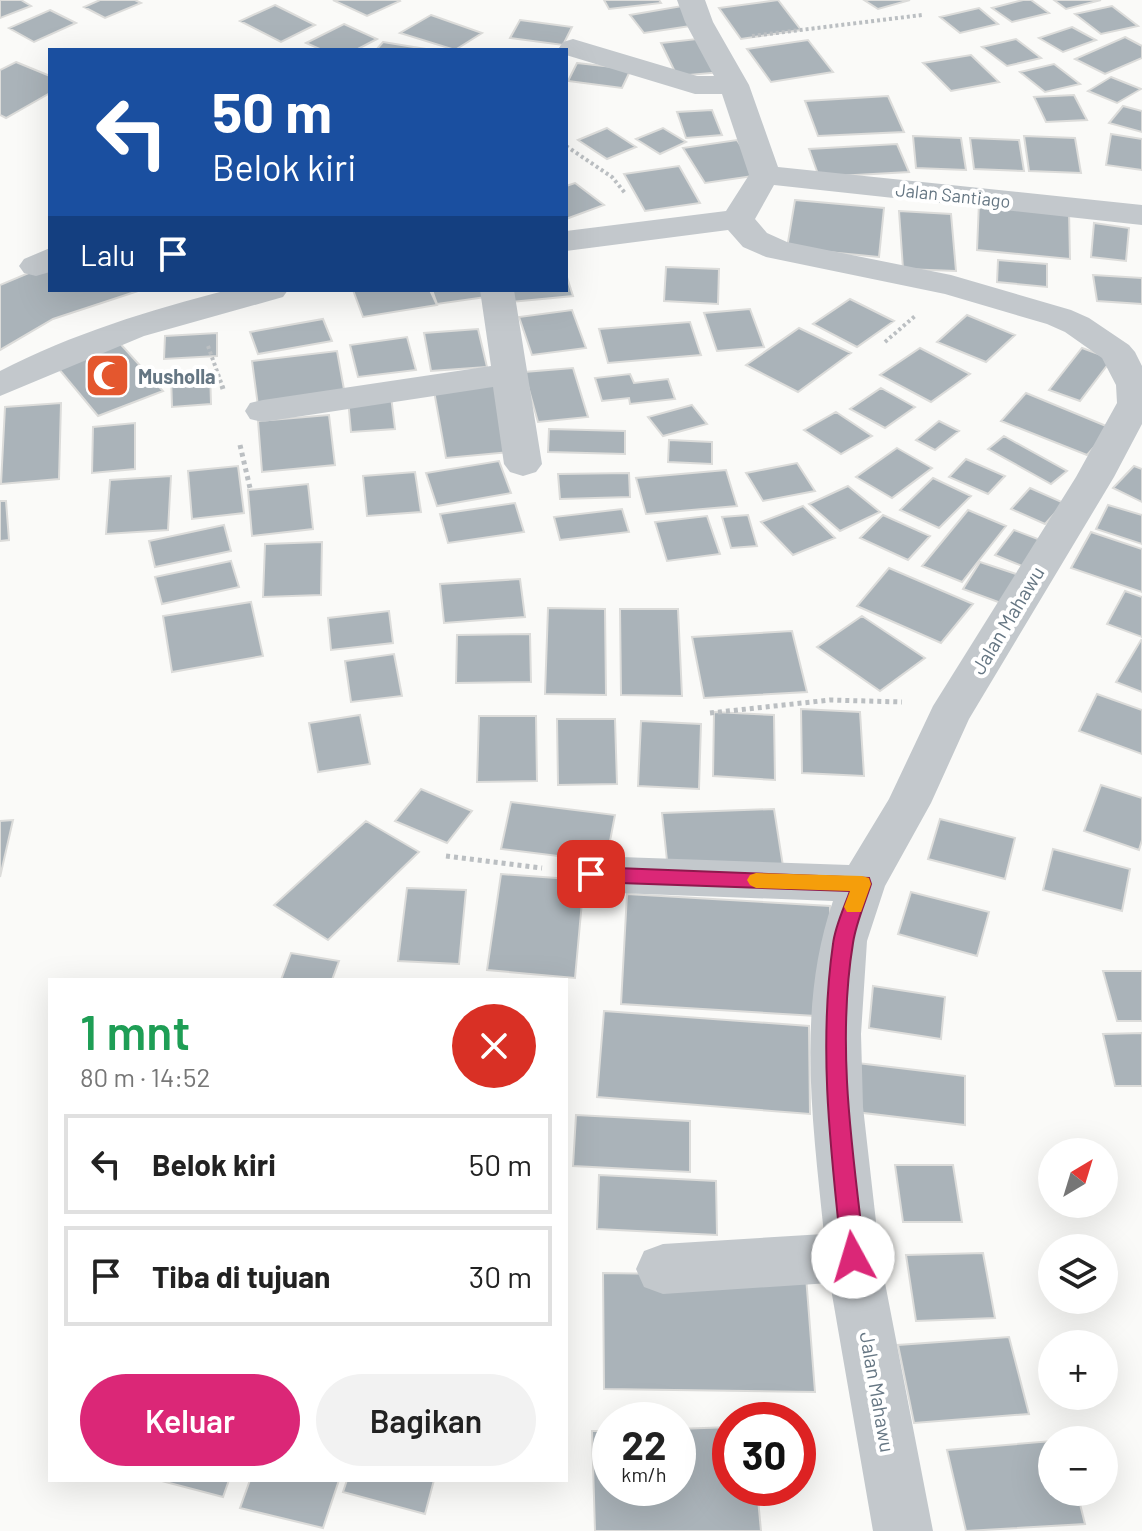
<!DOCTYPE html>
<html lang="id">
<head>
<meta charset="utf-8">
<style>
  :root { --surface:#fff; --page:#f2f2f2; --text:#222; --muted:#767676; --line:#e0e0e0; --accent:#db2777 }
  body { margin:0; font-family:Barlow,sans-serif; background:var(--page); color:var(--text); height:100vh; display:flex; flex-direction:column; font-size:30px; white-space:nowrap }
  * { box-sizing:border-box; margin:0 }
  p { font-size:26px; color:var(--muted) }
  .icon { flex:none; width:44px; height:44px; fill:none; stroke:currentColor; stroke-width:2; stroke-linecap:round; stroke-linejoin:round }
  .map { position:relative; flex:1; overflow:hidden }
  .details { position:absolute; left:48px; top:978px; width:520px; height:504px; display:flex; flex-direction:column; background:var(--surface); border-radius:0px; box-shadow:0 8px 32px #0002 }
  .details>* { flex:none }
  .hud { position:absolute; left:48px; top:48px; width:520px; height:244px; border-radius:0px; box-shadow:0 8px 32px #0002; background:#1a4fa0; color:#fff; overflow:hidden }
  .needle { width:52px; rotate:38deg }
  .tools { position:absolute; left:1038px; top:1138px; display:grid; gap:16px }
  .tools a { display:grid; place-items:center; width:80px; height:80px; border-radius:50%; background:var(--surface); box-shadow:0 8px 32px #0002; font-size:40px }
  .speed { position:absolute; left:592px; top:1402px; display:flex; gap:16px; font-size:40px; font-weight:700; text-align:center }
  .speed>* { display:grid; place-content:center; width:104px; height:104px; border-radius:50%; background:var(--surface); box-shadow:0 8px 32px #0002; line-height:1 }
  .speed small { font-size:20px; font-weight:400 }
  .speed .limit { border:12px solid #d22; background:#fff; color:#111 }
  .pin { position:absolute; display:grid; place-items:center; width:68px; height:68px; color:#fff; margin:-34px; border-radius:16px; box-shadow:0 4px 12px #0006 }
  .me { position:absolute; width:88px; margin:-44px; rotate:354deg; stroke-linejoin:round; filter:drop-shadow(0 0 6px #0008) }
  .turn { display:flex; align-items:center; gap:28px; height:168px; padding:0 32px; font-size:36px }
  .turn .icon { width:104px; height:104px; stroke-width:2.5 }
  .turn b { display:block; font-size:56px; line-height:68px }
  .then { display:flex; align-items:center; height:76px; padding:0 32px; background:#0003; gap:16px; font-size:30px }
  .round { display:grid; place-items:center; flex:none; width:84px; height:84px; border-radius:42px; background:var(--page) }
  .head { display:flex; align-items:center; justify-content:space-between; height:136px; padding:0 32px }
  h1 { font-size:48px; font-weight:600; line-height:60px; color:#1e9e55 }
  .cta { display:flex; gap:16px; margin-top:auto; padding:16px 32px }
  .cta a { flex:1; height:92px; border-radius:48px; background:var(--accent); color:#fff; font-size:32px; font-weight:600; line-height:92px; text-align:center }
  .cta a+a { background:var(--page); color:var(--text) }
  ul { padding:0; list-style:none }
  li { display:flex; align-items:center; gap:24px; height:100px; margin:0 16px 12px; padding:0 16px; border:4px solid var(--line); border-radius:0px }
  li div { flex:1 }
  li b { display:block; font-size:30px }
  li em { font-style:normal }
  .map>svg:first-child { display:block }
  .building { fill:#aab3b9; stroke:#dcdcda; stroke-width:2 }
  .lines { fill:none; stroke-linecap:round; stroke-linejoin:round }
  .path-far1 { stroke:#bbbfc2; stroke-width:4; stroke-dasharray:3 3; stroke-linecap:butt }
  .path { stroke:#bbbfc2; stroke-width:5; stroke-dasharray:4 4; stroke-linecap:butt }
  .minor { fill:#c3c8cc; fill-rule:evenodd }
  .route { fill:#db2777; stroke:#8e194d; stroke-width:2 }
  .slow { fill:#f59e0b }
  .labels { text-anchor:middle; dominant-baseline:central; stroke-width:8; stroke-linejoin:round; paint-order:stroke }
  .far-street-label { font-size:18px; fill:#657683; stroke:#fff }
  .poi-label { font-size:20px; font-weight:bold; fill:#657683; stroke:#fff; text-anchor:start }
  .street-label { font-size:20px; fill:#657683; stroke:#fff }
</style>
</head>
<body>
<div class="map">
<svg width="1142" height="1531" viewBox="0 0 1142 1531">
  <rect width="100%" height="100%" fill="#fafaf8"/>
  <path class="building" d="M0,0H21L31,6L0,18Z
    M100,0H135L141,3L105,18L84,7Z
    M333,0H399L400,1L367,16Z
    M604,0H659L661,3L609,9Z
    M778,0L801,30L741,39L719,8Z
    M864,0H910L878,9Z
    M1023,0H1031L1049,13L1012,22L992,8Z
    M1054,0H1101L1066,9Z
    M275,5L315,25L281,42L240,21Z
    M682,6L697,25L644,33L630,15Z
    M1112,6L1138,26L1101,34L1075,14Z
    M979,8L998,24L960,33L940,17Z
    M50,10L76,23L34,42L9,28Z
    M431,15L482,33L455,50L400,33Z
    M520,20L572,27L563,45L510,38Z
    M344,24L377,39L356,50H322L306,43Z
    M1072,27L1096,40L1063,52L1039,38Z
    M1125,37L1142,46V58L1105,74L1075,59Z
    M706,38L723,72L677,76L661,43Z
    M1016,39L1041,58L1007,66L982,47Z
    M808,40L833,72L771,82L747,49Z
    M383,42L432,50H376Z
    M971,55L999,82L951,91L923,63Z
    M16,62L50,76V93L6,118L0,115V70Z
    M577,63L631,69L622,88L568,81Z
    M1054,64L1080,84L1045,92L1020,72Z
    M1111,77L1141,89L1117,103L1088,91Z
    M1074,95L1087,120L1046,122L1034,97Z
    M888,96L904,132L818,136L805,101Z
    M1123,106L1142,111V132L1109,123Z
    M712,110L722,135L686,138L677,112Z
    M607,128L636,147L607,159L578,140Z
    M663,128L686,142L660,154L636,139Z
    M1111,134L1142,139V170L1106,165Z
    M913,136L961,138L966,170L916,168Z
    M1024,136L1075,138L1081,173L1029,171Z
    M970,138L1019,140L1024,171L974,169Z
    M737,140L760,175L705,183L683,148Z
    M897,144L909,172L819,177L809,149Z
    M679,166L700,203L645,211L624,174Z
    M575,183L604,205L566,219V186Z
    M795,200L884,208L879,257L787,248Z
    M979,202L1069,210L1070,259L977,250Z
    M899,211L951,214L956,271L903,269Z
    M1094,223L1129,228L1126,261L1091,257Z
    M998,260L1047,264V287L997,282Z
    M50,264V290H141L53,319L0,350V285Z
    M666,267L719,269L718,304L664,301Z
    M566,274L573,296L511,302L508,290H566Z
    M1093,275L1142,278V304L1097,301Z
    M353,290H430L437,305L363,317Z
    M432,290H491L493,296L437,304Z
    M850,299L894,321L857,347L813,324Z
    M750,309L764,347L717,351L704,313Z
    M572,310L586,348L532,355L519,317Z
    M967,315L1015,335L986,362L937,342Z
    M323,319L332,341L258,354L250,332Z
    M690,322L701,355L608,363L599,329Z
    M799,328L851,353L798,392L746,365Z
    M478,329L487,367L431,371L424,333Z
    M217,333V356L164,359L165,336Z
    M407,337L416,370L358,377L350,345Z
    M116,339L163,391L98,416L53,362Z
    M920,348L970,374L931,402L880,375Z
    M1082,348L1112,359L1080,401L1049,390Z
    M337,351L345,395L258,406L252,361Z
    M573,368L588,417L538,422L524,372Z
    M210,371L211,404L172,407L171,375Z
    M630,374L634,383L668,379L675,399L630,404L629,398L602,401L595,378Z
    M498,385L511,452L446,458L434,391Z
    M881,388L915,407L885,428L850,409Z
    M1026,393L1111,428L1087,455L1001,421Z
    M391,396L395,429L351,432L348,399Z
    M61,403L59,479L1,484L5,407Z
    M692,405L707,424L663,436L648,417Z
    M836,412L872,436L841,454L804,430Z
    M329,415L335,465L262,472L258,421Z
    M939,421L959,431L935,450L916,440Z
    M135,423V469L92,473L93,427Z
    M549,429L625,431V454L548,452Z
    M1004,436L1067,471L1051,484L988,449Z
    M669,440L712,442V464L668,462Z
    M897,448L932,468L892,498L856,477Z
    M966,459L1005,476L988,494L949,477Z
    M499,461L511,493L437,506L426,473Z
    M797,463L815,491L763,501L746,473Z
    M238,466L244,513L192,519L188,471Z
    M1134,466L1142,469V502L1113,488Z
    M726,470L737,506L646,514L636,478Z
    M415,472L421,512L367,516L363,476Z
    M629,473L630,497L560,499L558,474Z
    M171,476L168,530L106,534L110,480Z
    M933,478L971,496L939,528L900,510Z
    M308,484L313,529L252,536L248,490Z
    M848,486L880,512L840,531L809,504Z
    M1030,488L1064,503L1045,524L1011,509Z
    M0,501H6L9,540L0,541Z
    M515,503L524,532L448,543L440,514Z
    M1108,505L1142,515V544L1096,529Z
    M803,506L835,538L793,555L761,522Z
    M622,509L629,532L560,540L554,517Z
    M968,510L1006,526L962,582L922,566Z
    M748,515L757,546L731,548L722,517Z
    M883,515L930,536L908,560L860,538Z
    M707,516L720,554L667,561L655,522Z
    M224,525L231,551L155,567L149,541Z
    M1014,530L1051,544L1032,570L995,555Z
    M1091,532L1142,549V592L1071,568Z
    M322,542L321,595L263,597L265,544Z
    M231,561L239,587L162,604L155,577Z
    M980,562L1025,577L1009,606L963,589Z
    M889,568L973,604L941,643L857,606Z
    M520,579L525,617L444,623L440,584Z
    M1125,591L1142,597V637L1107,624Z
    M251,602L263,656L172,672L163,616Z
    M548,608L605,609L606,695L545,694Z
    M620,609H678L682,696L621,695Z
    M389,611L393,643L331,650L328,618Z
    M862,616L925,658L880,691L817,647Z
    M792,631L807,692L704,698L692,637Z
    M530,634L531,682L456,683L457,635Z
    M1141,640L1142,641V692L1116,682Z
    M394,654L402,696L351,702L345,661Z
    M1097,694L1142,710V754L1079,731Z
    M801,709L860,712L864,776L802,773Z
    M714,712L774,715L775,780L713,776Z
    M360,715L370,764L318,772L309,723Z
    M479,716H536L537,781L477,782Z
    M557,719H615L617,784L558,785Z
    M641,721L701,724L699,789L638,786Z
    M1101,785L1142,798V840L1139,850L1084,831Z
    M421,789L472,811L447,843L395,821Z
    M511,802L615,815L606,862L501,849Z
    M774,809L783,866L668,870L662,813Z
    M940,819L1015,838L1005,879L928,859Z
    M13,820L0,877V821Z
    M366,821L419,852L328,940L274,905Z
    M1053,849L1130,869L1122,911L1043,890Z
    M501,874L584,880L575,978L487,970Z
    M407,888L466,890L459,964L398,961Z
    M911,892L989,912L977,956L898,934Z
    M627,894L830,906L833,1017L621,1004Z
    M291,953L339,961L332,980H281Z
    M1103,971H1142V1021H1117Z
    M873,986L945,997L941,1039L869,1028Z
    M604,1011L809,1026L810,1114L597,1097Z
    M1142,1033V1086H1115L1103,1034Z
    M849,1062L965,1076V1125L847,1111Z
    M576,1115L690,1121V1172L573,1166Z
    M895,1165H953L962,1222H903Z
    M599,1175L716,1181L717,1235L597,1229Z
    M983,1253L995,1318L916,1321L906,1255Z
    M603,1273L806,1276L815,1392L604,1389Z
    M1009,1337L1029,1414L914,1423L898,1345Z
    M730,1427V1488H757L761,1531H595L592,1431H610V1488H678V1429Z
    M1052,1441V1492H1077L1085,1524L966,1531L947,1450Z
    M158,1480H229L223,1497Z
    M250,1480H339L323,1528L240,1508Z
    M347,1480H434L425,1514L343,1492Z"/>
  <g class="lines">
    <path class="path-far1" d="M752,36L922,15
      M566,146L612,177L625,193
      M885,342L915,316
      M208,346L223,388"/>
    <path class="path" d="M222,386L223,389
      M240,445L250,488
      M710,713L830,700L902,702
      M446,856L542,868"/>
    <path class="minor" d="M677,0H705L713,22L749,85L778,167L1142,205V225L774,185L755,219L767,233L787,242L951,275L1071,310L1089,318L1129,345L1135,352L1142,366V424L1114,477L969,719L931,803L885,886L867,941L861,1034L863,1107L880,1257L933,1531H873L830,1283L663,1294L644,1287L636,1269L644,1251L663,1244L824,1234C813,1124 796,1007 833,901L591,892L575,887L568,874L575,861L591,856L849,865L889,799L933,706L1076,477L1117,403L1116,385L1102,358L1065,332L1047,324L945,294L766,257L743,247L728,230L566,251V231L726,211L749,175L722,94H695L566,55V50L559,48L563,42L573,39L697,76H714L685,22Z
      M50,248V272L36,276L24,273L19,266L24,259Z
      M228,290H288L283,297L144,336L0,396V371C72,334 149,310 228,290Z
      M480,290H514L542,464L536,472L523,476L510,472L504,464L493,387L263,422L250,419L245,411L250,403L263,400L491,366Z"/>
  </g>
  <path class="route" d="M591,867L869,878L871,884C865,903 856,923 853,943C836,1047 853,1154 865,1257L861,1265L853,1268L845,1265L842,1257C831,1153 818,1049 833,944C835,926 844,908 850,891L591,882L584,880L581,874L584,869Z"/>
  <path class="slow" d="M756,873L862,876L869,878L871,884L861,912H847L844,907L850,891L756,888L750,885L747,880L750,875Z"/>
  <defs>
    <symbol id="mosque-square" viewBox="-11 -11 22 22"><rect x="-9" y="-9" width="18" height="18" rx="4" fill="#e4572e" stroke="#fff"/><path d="M3.5-4.9A6 6 0 1 0 3.5 4.9A5 5 0 1 1 3.5-4.9Z" fill="#fff"/></symbol>
  </defs>
  <g fill-rule="evenodd">
    <use href="#mosque-square" x="82" y="350" width="51" height="51"/>
  </g>
  <g class="labels">
    <g class="far-street-label">
      <text transform="translate(953 195) rotate(6)">Jalan Santiago</text>
    </g>
    <g class="poi-label">
      <text x="138" y="376">Musholla</text>
    </g>
    <g class="street-label">
      <text transform="translate(1007 620) rotate(-59)">Jalan Mahawu</text>
      <text transform="translate(878 1392) rotate(80)">Jalan Mahawu</text>
    </g>
  </g>
</svg>
<div class="tools">
<a><svg class="needle" viewBox="-14 -14 28 28"><path d="M0-13l5 13h-10z" fill="#e53935"/><path d="M0 13l5-13h-10z" fill="#767676"/></svg></a>
<a><svg class="icon" aria-label="layers" viewBox="0 0 24 24"><path d="M12 4l9 5-9 5-9-5zM3 14l9 5 9-5"/></svg></a>
<a>+</a>
<a>−</a>
</div>
<div class="speed"><div>22<small>km/h</small></div><div class="limit">30</div></div>
<div class="pin" style="left:591px;top:874px;background:#d93025"><svg class="icon" aria-label="arrive" viewBox="0 0 24 24"><path d="M6 21V4h12l-3 4 3 4H6"/></svg></div>
<svg class="me" style="left:853px;top:1257px" viewBox="-20 -20 40 40"><circle r="19" fill="#fff"/><path d="M0-13L10 11 0 6-10 11z" fill="#db2777"/></svg>
<div class="hud">
<div class="turn"><svg class="icon" aria-label="left" viewBox="0 0 24 24"><path d="M17 20v-9H6M10 6l-5 5 5 5"/></svg><div><b>50 m</b>Belok kiri</div></div>
<div class="then">Lalu<svg class="icon" aria-label="arrive" viewBox="0 0 24 24"><path d="M6 21V4h12l-3 4 3 4H6"/></svg></div>
</div>
<section class="details">
<div class="head"><div><h1>1 mnt</h1><p>80 m · 14:52</p></div><a class="round" style="background:#d93025;color:#fff"><svg class="icon" aria-label="close" viewBox="0 0 24 24"><path d="M6 6l12 12M18 6L6 18"/></svg></a></div>
<ul>
<li><svg class="icon" aria-label="left" viewBox="0 0 24 24"><path d="M17 20v-9H6M10 6l-5 5 5 5"/></svg><div><b>Belok kiri</b></div><em>50 m</em></li>
<li><svg class="icon" aria-label="arrive" viewBox="0 0 24 24"><path d="M6 21V4h12l-3 4 3 4H6"/></svg><div><b>Tiba di tujuan</b></div><em>30 m</em></li>
</ul>
<div class="cta"><a>Keluar</a><a>Bagikan</a></div>
</section>
</div>
</body>
</html>
